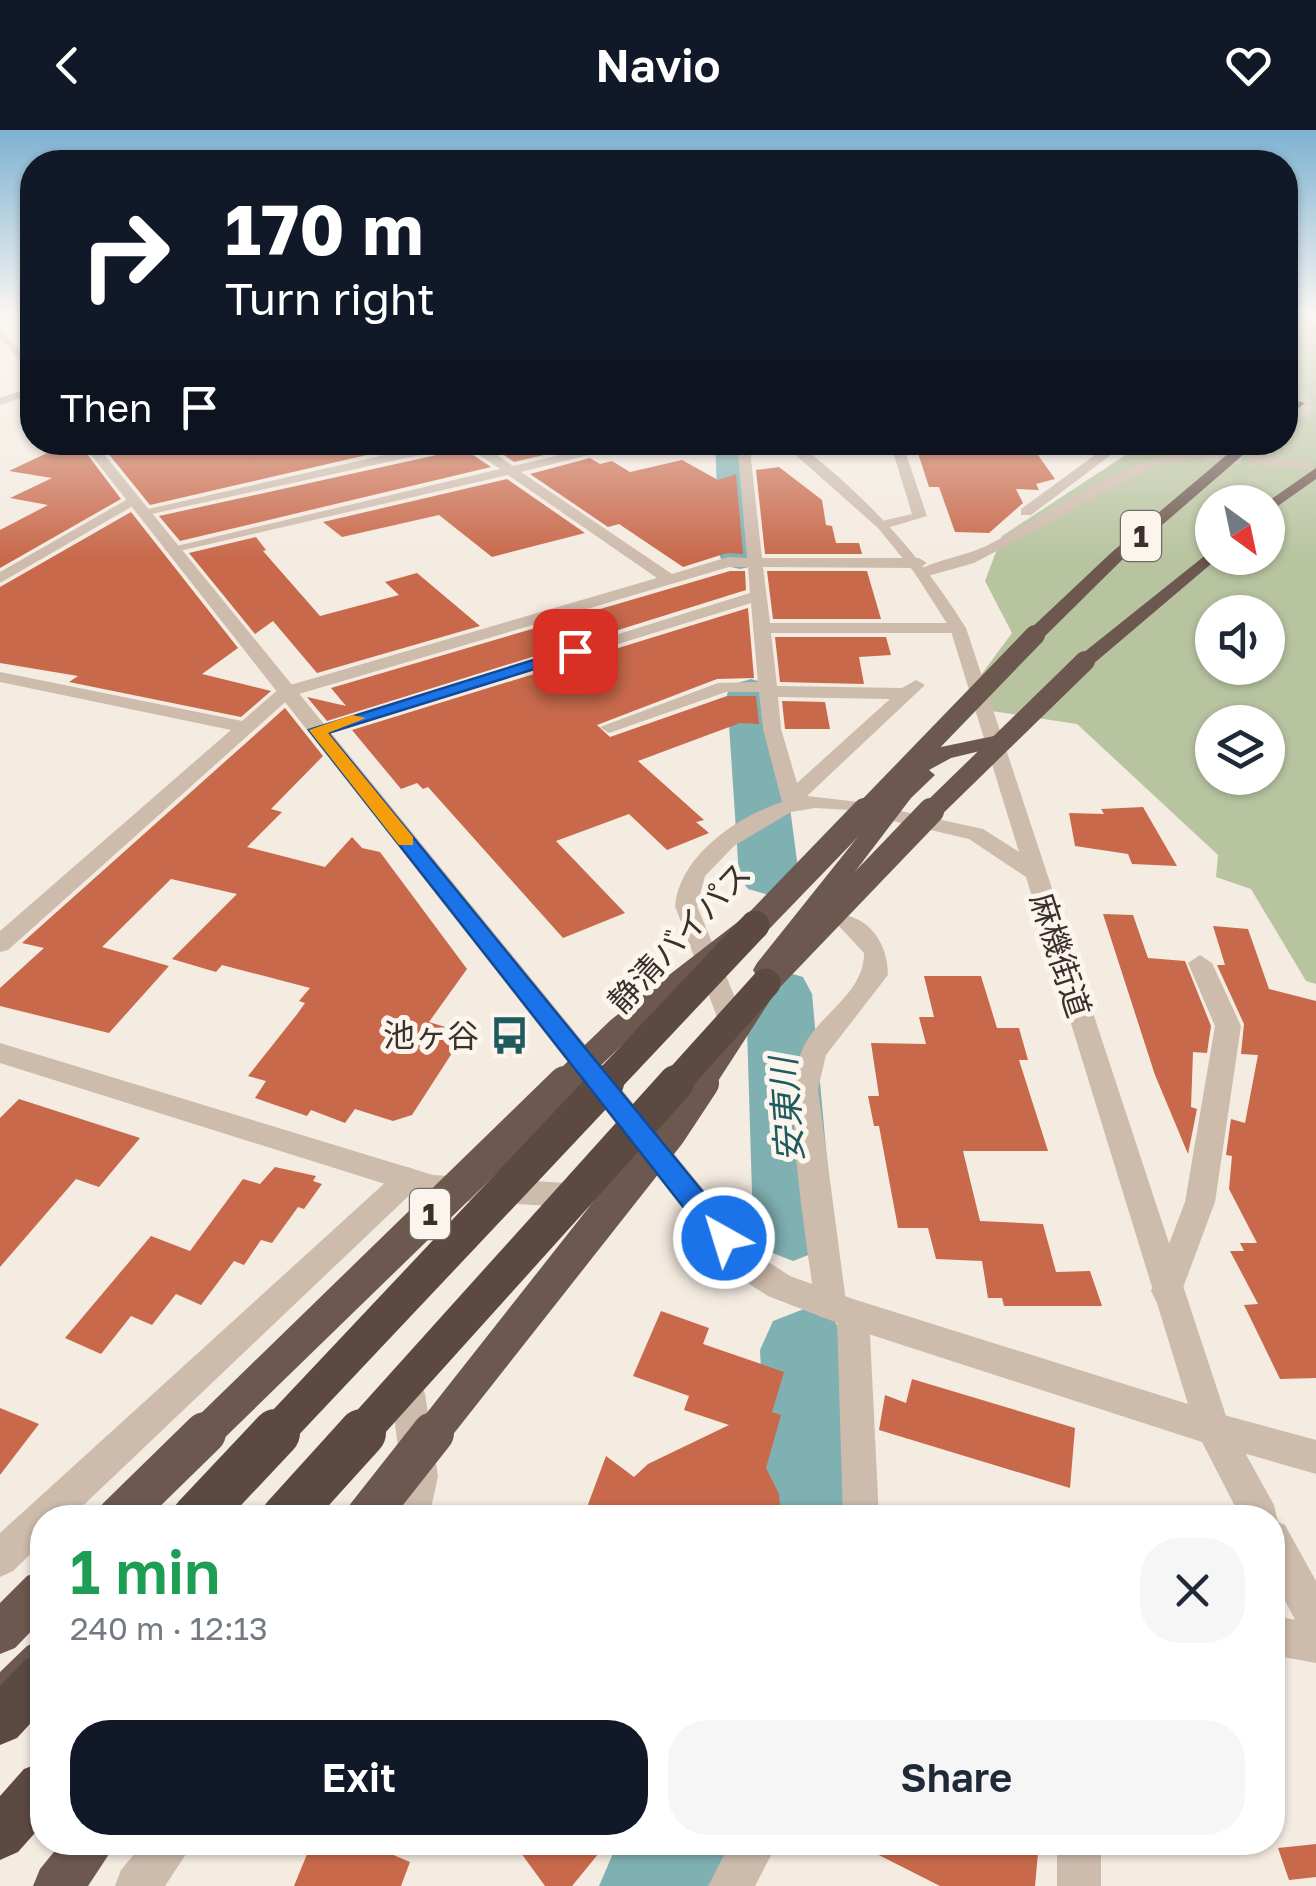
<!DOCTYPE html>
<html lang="en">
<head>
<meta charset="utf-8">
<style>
  :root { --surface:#fff; --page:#f6f6f7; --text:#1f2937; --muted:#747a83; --accent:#111827 }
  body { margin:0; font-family:"Golos Text","Noto Sans JP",sans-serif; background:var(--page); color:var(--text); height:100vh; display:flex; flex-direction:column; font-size:38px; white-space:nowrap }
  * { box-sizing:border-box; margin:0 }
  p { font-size:32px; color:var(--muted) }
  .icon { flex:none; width:55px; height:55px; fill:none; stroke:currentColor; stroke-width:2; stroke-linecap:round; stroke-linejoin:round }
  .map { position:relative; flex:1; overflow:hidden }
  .side { position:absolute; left:30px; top:1375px; width:1255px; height:350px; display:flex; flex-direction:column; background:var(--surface); border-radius:40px; box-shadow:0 2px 8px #0004 }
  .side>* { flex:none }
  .hud { position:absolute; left:20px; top:20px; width:1278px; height:305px; border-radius:40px; box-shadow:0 2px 8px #0004; background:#111827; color:#fff; overflow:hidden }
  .needle { width:65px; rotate:147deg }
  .buttons { position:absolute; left:1195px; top:355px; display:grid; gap:20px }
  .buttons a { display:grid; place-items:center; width:90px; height:90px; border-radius:50%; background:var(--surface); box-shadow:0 2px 8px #0004; font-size:50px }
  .pin { position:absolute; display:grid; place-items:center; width:85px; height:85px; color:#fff; margin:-42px; border-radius:20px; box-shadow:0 5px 15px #0006 }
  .me { position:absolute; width:110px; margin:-55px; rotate:321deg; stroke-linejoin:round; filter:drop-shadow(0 0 8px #0008) }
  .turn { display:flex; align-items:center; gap:35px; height:210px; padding:0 40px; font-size:45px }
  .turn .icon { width:130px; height:130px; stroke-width:2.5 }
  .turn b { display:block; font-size:70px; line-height:85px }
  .then { display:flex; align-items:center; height:95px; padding:0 40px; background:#0003; gap:20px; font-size:38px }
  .round { display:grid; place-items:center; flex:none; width:105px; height:105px; border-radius:40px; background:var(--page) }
  .summary { display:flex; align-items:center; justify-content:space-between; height:170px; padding:0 40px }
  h1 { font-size:60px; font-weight:600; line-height:75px; color:#1e9e55 }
  .button { display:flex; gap:20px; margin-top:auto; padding:20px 40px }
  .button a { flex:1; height:115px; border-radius:40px; background:var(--accent); color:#fff; font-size:40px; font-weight:600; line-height:115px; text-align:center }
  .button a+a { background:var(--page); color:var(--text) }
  header { display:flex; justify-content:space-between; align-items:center; height:130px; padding:0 40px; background:var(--accent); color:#fff; font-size:45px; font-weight:600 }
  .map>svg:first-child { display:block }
  .green { fill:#b8c4a0; fill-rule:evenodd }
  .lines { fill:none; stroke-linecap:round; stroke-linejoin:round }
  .river { fill:#7fb0b2; fill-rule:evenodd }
  .building { fill:#c8694b }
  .minor-tunnel-far1 { stroke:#cfc6bd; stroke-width:11; stroke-dasharray:11 5; stroke-linecap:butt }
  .minor-tunnel { stroke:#cfc6bd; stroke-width:14; stroke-dasharray:14 8; stroke-linecap:butt }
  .trunk-tunnel { stroke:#cfc6bd; stroke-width:12; stroke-dasharray:12 6; stroke-linecap:butt }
  .minor { fill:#cdbbac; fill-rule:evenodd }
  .tertiary { fill:#cdbbac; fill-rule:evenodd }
  .trunk { fill:#6c584f; fill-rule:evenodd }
  .motorway { fill:#5c4a42; fill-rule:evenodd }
  .trunk-bridge-far3 { stroke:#6c584f; stroke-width:20 }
  .trunk-bridge-far2 { stroke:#6c584f; stroke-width:26 }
  .trunk-bridge-far1 { stroke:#6c584f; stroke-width:34 }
  .trunk-bridge { stroke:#6c584f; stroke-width:42 }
  .motorway-bridge-far2 { stroke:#5c4a42; stroke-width:29 }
  .motorway-bridge-far1 { stroke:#5c4a42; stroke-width:36 }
  .motorway-bridge { stroke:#5c4a42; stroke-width:48 }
  .route { fill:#1a73e8; stroke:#114b97; stroke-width:2.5 }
  .slow { fill:#f59e0b }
  .labels { text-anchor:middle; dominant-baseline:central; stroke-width:10; stroke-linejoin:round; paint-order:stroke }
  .shield { fill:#fbf5ee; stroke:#756b66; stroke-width:2.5 }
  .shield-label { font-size:30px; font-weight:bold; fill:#3b302b }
  .street-label { font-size:32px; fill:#3b302b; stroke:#fbf5ee }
  .poi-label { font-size:32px; fill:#3b302b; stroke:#fbf5ee; text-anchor:end }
  .water-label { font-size:35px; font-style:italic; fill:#1f5a5e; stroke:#fbf5ee }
</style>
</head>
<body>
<header><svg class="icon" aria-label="back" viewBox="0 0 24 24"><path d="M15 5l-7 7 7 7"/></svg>Navio<svg class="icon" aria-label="heart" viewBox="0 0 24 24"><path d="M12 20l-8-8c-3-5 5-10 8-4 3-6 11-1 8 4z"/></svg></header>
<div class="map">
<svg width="1316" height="1756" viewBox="0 0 1316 1756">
  <rect width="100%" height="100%" fill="#f4ebe1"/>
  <path class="green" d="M1285,183H1316V854L1306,851L1251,759L1216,747L1218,725L1077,594L958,576L1012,503L985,451L1002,406L1144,313L1285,312ZM1212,372H1268V428H1212ZM1212,482H1268V538H1212ZM1212,592H1268V648H1212Z"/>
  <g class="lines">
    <path class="river" d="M715,312H749L760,427L754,436L740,439L726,436L720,427Z
      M751,549L768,554L775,564L799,746L790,759L769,765L748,759L739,746L727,564L734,554Z
      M779,840L803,847L812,864L833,1096L821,1120L793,1131L765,1120L753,1096L746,864L755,847Z
      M804,1179L835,1191L848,1220L866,1388H768L760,1220L773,1191Z
      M618,1712H753L734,1756H599Z"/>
  </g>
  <path class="building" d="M70,312H78L121,369L0,438V400L48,375L10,368L52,348L9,341Z
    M99,312H423L150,375Z
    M485,312H523L543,319L567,314L574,318L514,332Z
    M916,317L1033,318L1055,349L1036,354L1039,360L1016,359L1023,373L989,403L955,402L939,357H929Z
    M464,319L491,337L180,411L159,386Z
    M590,328L600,334L612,331L630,342L682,330L718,350L736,344L743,424L727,423L683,437L619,394L608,397L530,344Z
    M779,337L822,370L826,395L832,396L836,413H859L862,424H765L756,340Z
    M507,349L585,403L492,427L439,385L342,407L323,392Z
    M131,382L238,518L202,544L271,561L241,587L69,552L78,546L0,533V457Z
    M256,407L266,420L263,421L320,486L399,465L385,452L417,443L480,496L317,543L273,491L255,504L189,423Z
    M730,441H745L746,460L327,591L307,567L346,576L331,558Z
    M767,441H867L881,489H773Z
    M748,478L754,548L717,549L597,595L610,607L727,566H756L759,594L740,593L638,631L704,690L696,692L709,703L667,720L629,684L556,711L625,783L563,808L428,657L423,659L417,653L401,659L352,600Z
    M775,507H886L891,525L859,527L864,554L780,552Z
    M782,571L825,572L830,599H785Z
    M285,578L323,626L271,679L282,682L247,717L325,737L352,707L362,718L380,722L467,839L429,892L465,903L412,985L393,991L355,979L345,993L311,980L307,986L255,968L266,951L248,946L298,883L305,873L299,871L310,858L222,835L216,842L172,829L237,764L171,749L102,817L169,836L109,903L0,876V858L44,818L22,813Z
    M1143,677L1177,736L1132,734L1128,724L1075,716L1069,683L1104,684L1101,679Z
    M1103,784L1133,785L1148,828L1185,831L1211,896L1207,923L1193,922L1191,977L1197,979L1188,1024L1155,945Z
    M1213,796L1248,799L1269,859L1316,871V1248L1280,1249L1244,1175L1258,1174L1230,1121H1244L1240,1113H1257L1229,1059L1232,1026L1226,1025L1231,989L1245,993L1258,925L1241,924L1244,894L1217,835H1225Z
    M924,846H981L997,898H1019L1028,930H1019L1048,1021H963L980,1091L1043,1094L1056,1142L1090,1141L1102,1176H1004L1002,1168H988L982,1131L936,1129L928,1098H898L879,996H874L868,966H879L871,913L926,914L919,887H934Z
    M19,969L140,1008L99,1057L76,1049L0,1137V988Z
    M275,1037L316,1046L313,1051L322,1054L304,1079L298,1077L272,1113L261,1110L244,1135L234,1131L201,1175L176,1164L152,1195L131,1186L101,1224L65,1208L151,1106L190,1121L243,1049L260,1054Z
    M661,1181L709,1198L703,1214L784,1242L772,1282L781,1285L766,1338L779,1364L781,1388H583L606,1326L634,1347L648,1334L729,1295L684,1280L689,1266L633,1246Z
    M912,1249L1075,1298L1070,1358L879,1300L885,1265L906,1273Z
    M0,1278L39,1294L0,1345Z
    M312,1712H363L410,1732L401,1756H294Z
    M513,1712H608L572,1756H545Z
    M853,1712H1039L1035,1756H940Z
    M1316,1714V1747L1289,1750L1278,1718Z"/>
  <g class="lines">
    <path class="minor-tunnel-far1" d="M1285,276L1316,283"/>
    <path class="minor-tunnel" d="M1206,323L1252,329"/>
    <path class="trunk-tunnel" d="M1299,273L1316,262"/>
    <path class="minor" d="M32,257V264L0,275V268Z
      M442,312H478L513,336L616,312H640L521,342L672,444L728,427L747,428L737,312H749L762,428H919L927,433L919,438L763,437L770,493H958L966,498L958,503H771L777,556L902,558L916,550L925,555L807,666L868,673V681L815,678L791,682L734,716L705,746L697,776L743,887L739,893L730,896L717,887L675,776C680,725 737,687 782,672L763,599L759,562H726L609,603L600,597L718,553L758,552L751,473L324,605L317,607L308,601L750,463L748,437H729L292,566L8,820L0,822V801L231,600L0,552V542L242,591L280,558L657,448L508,345L171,423L164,419L500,339L465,315L142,386L135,382ZM778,567L890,569L797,653L781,599Z
      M890,312H902L927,386L887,398L880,394L882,391L912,384Z
      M1113,312H1128L1031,385H1021V379Z
      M1206,319L1211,326L1155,336L974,433L924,447L916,442C933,430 967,426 988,415C1059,379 1124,325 1206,319Z
      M1252,325L1305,332L1312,336L1305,340L1247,332Z
      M133,366L140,370L138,373L0,453V442Z
      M849,786C876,794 888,820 888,845L826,925L818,959L846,1172L853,1169L864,1174L869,1184L879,1388H843L837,1189L820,1187L815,1177C808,1115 782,978 800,925C814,885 864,867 864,823L837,794Z
      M1200,825L1212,833L1241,896L1215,1072L1178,1171L1167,1175L1156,1171L1151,1161L1185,1072L1215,896L1188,833Z
      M408,1037L418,1041L422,1049L418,1057L70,1388H42V1413L13,1441L0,1447V1403L398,1041Z
      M408,1248L420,1253L425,1264L438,1346L429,1388H393L402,1346L391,1264L396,1253Z
      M1213,1282L1316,1310V1344L1201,1311L1196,1299L1201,1287Z
      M1272,1486L1316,1493V1533L1272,1525Z
      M144,1712H194L165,1756H115L121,1740Z
      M731,1712H778L755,1756H708Z
      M1057,1712H1101V1756H1057Z"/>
    <path class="tertiary" d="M0,198L32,235V245L0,208Z
      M81,312H94L756,1124L790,1146L853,1169L1188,1274L1026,747L969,709L880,688L877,684L887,678L983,699L1019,722L950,498L914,442L878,398L781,312H796C866,366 919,423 966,498L1228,1292L1274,1375L1278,1392L1285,1395L1316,1451V1508L1302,1503L1272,1446V1388H1241L1202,1312L853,1199L768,1166L734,1144Z
      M0,913L433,1045L584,1054L594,1057L599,1066L594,1075L584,1078L433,1069L0,933Z"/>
    <path class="trunk" d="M1294,270L1305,273L1285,289V278Z
      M1242,312H1258L1124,428L1042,509H1028V501L1112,422Z
      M1316,338V349L1268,383L1267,372Z
      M1212,420V428H1218L1092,535H1078V527Z
      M994,606L1001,608V616L951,628L929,640L935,645L911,668L775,847H757L753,840L757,833L900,654H887V644L936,618Z
      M42,1440V1490L15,1518L0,1524V1473L27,1446Z
      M42,1509V1562L16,1590L0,1596V1542L27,1516Z
      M62,1712H117L88,1756H33L40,1739Z"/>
    <path class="motorway" d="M42,1523V1581L17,1608L0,1615V1556L25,1530Z
      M42,1632V1695L18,1722L0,1730V1666L24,1639Z"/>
    <path class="trunk-bridge-far3" d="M862,684L1035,505
      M928,684L1085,531"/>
    <path class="trunk-bridge-far2" d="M562,955L619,900L755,795L865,681
      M700,955L766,853L931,681"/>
    <path class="trunk-bridge-far1" d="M203,1305L565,953
      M431,1305L669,1003L702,953"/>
    <path class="trunk-bridge" d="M118,1388L205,1303
      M366,1388L433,1303"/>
    <path class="motorway-bridge-far2" d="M604,955L755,795
      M674,955L766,853"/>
    <path class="motorway-bridge-far1" d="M274,1305L606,953
      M359,1305L676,953"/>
    <path class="motorway-bridge" d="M196,1388L276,1303
      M285,1388L362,1303"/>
  </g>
  <linearGradient id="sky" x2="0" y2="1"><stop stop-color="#7eb2d2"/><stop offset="0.43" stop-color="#faf6f2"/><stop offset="1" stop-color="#faf6f2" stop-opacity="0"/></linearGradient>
  <rect width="1316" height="428" fill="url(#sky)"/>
  <path class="route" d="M575,517L583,521L580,525L328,603L733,1099L737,1108L733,1116H714L309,600Z"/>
  <path class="slow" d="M352,585L366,588L328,603L413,707V715H399L309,600Z"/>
  <defs>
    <symbol id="bus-bare" viewBox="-9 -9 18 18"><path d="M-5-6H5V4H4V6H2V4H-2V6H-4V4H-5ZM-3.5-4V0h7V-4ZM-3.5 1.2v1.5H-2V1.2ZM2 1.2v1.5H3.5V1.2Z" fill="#1f5a5e" stroke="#fbf5ee" stroke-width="2.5" paint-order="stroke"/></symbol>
  </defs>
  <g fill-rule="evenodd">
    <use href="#bus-bare" x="482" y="878" width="55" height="55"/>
  </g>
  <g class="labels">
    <g class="shield">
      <rect x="1121" y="381" width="40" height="50" rx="8"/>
      <rect x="410" y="1059" width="40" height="50" rx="8"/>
    </g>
    <g class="shield-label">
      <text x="1141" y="406">1</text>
      <text x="430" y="1084">1</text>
    </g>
    <g class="street-label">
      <text transform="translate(679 807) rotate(-47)">静清バイパス</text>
      <text transform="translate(1061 825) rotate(72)">麻機街道</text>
    </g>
    <g class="poi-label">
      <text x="479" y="905">池ヶ谷</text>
    </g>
    <g class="water-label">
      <text transform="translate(786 980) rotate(-94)">安東川</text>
    </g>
  </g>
</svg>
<div class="buttons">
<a><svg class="needle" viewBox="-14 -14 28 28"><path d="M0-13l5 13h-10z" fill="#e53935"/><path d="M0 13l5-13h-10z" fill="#747a83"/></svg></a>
<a><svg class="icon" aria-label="sound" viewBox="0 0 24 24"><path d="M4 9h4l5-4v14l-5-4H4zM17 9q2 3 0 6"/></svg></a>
<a><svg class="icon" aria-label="layers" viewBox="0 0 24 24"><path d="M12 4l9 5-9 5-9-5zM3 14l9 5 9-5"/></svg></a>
</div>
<div class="pin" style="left:575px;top:521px;background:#d93025"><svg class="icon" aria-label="arrive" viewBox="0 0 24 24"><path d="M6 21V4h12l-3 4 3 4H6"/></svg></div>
<svg class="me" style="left:724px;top:1108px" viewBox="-20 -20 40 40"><circle r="17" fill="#1a73e8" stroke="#fff" stroke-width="3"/><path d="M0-11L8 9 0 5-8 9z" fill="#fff"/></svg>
<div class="hud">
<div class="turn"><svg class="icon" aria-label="right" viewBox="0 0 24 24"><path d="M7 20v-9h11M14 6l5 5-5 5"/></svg><div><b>170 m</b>Turn right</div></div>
<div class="then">Then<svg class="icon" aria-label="arrive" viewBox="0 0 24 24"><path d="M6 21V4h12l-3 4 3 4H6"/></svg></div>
</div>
<section class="side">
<div class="summary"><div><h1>1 min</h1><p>240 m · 12:13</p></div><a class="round"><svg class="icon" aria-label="close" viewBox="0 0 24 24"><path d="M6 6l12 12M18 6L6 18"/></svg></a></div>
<div class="button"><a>Exit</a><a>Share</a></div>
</section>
</div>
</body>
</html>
